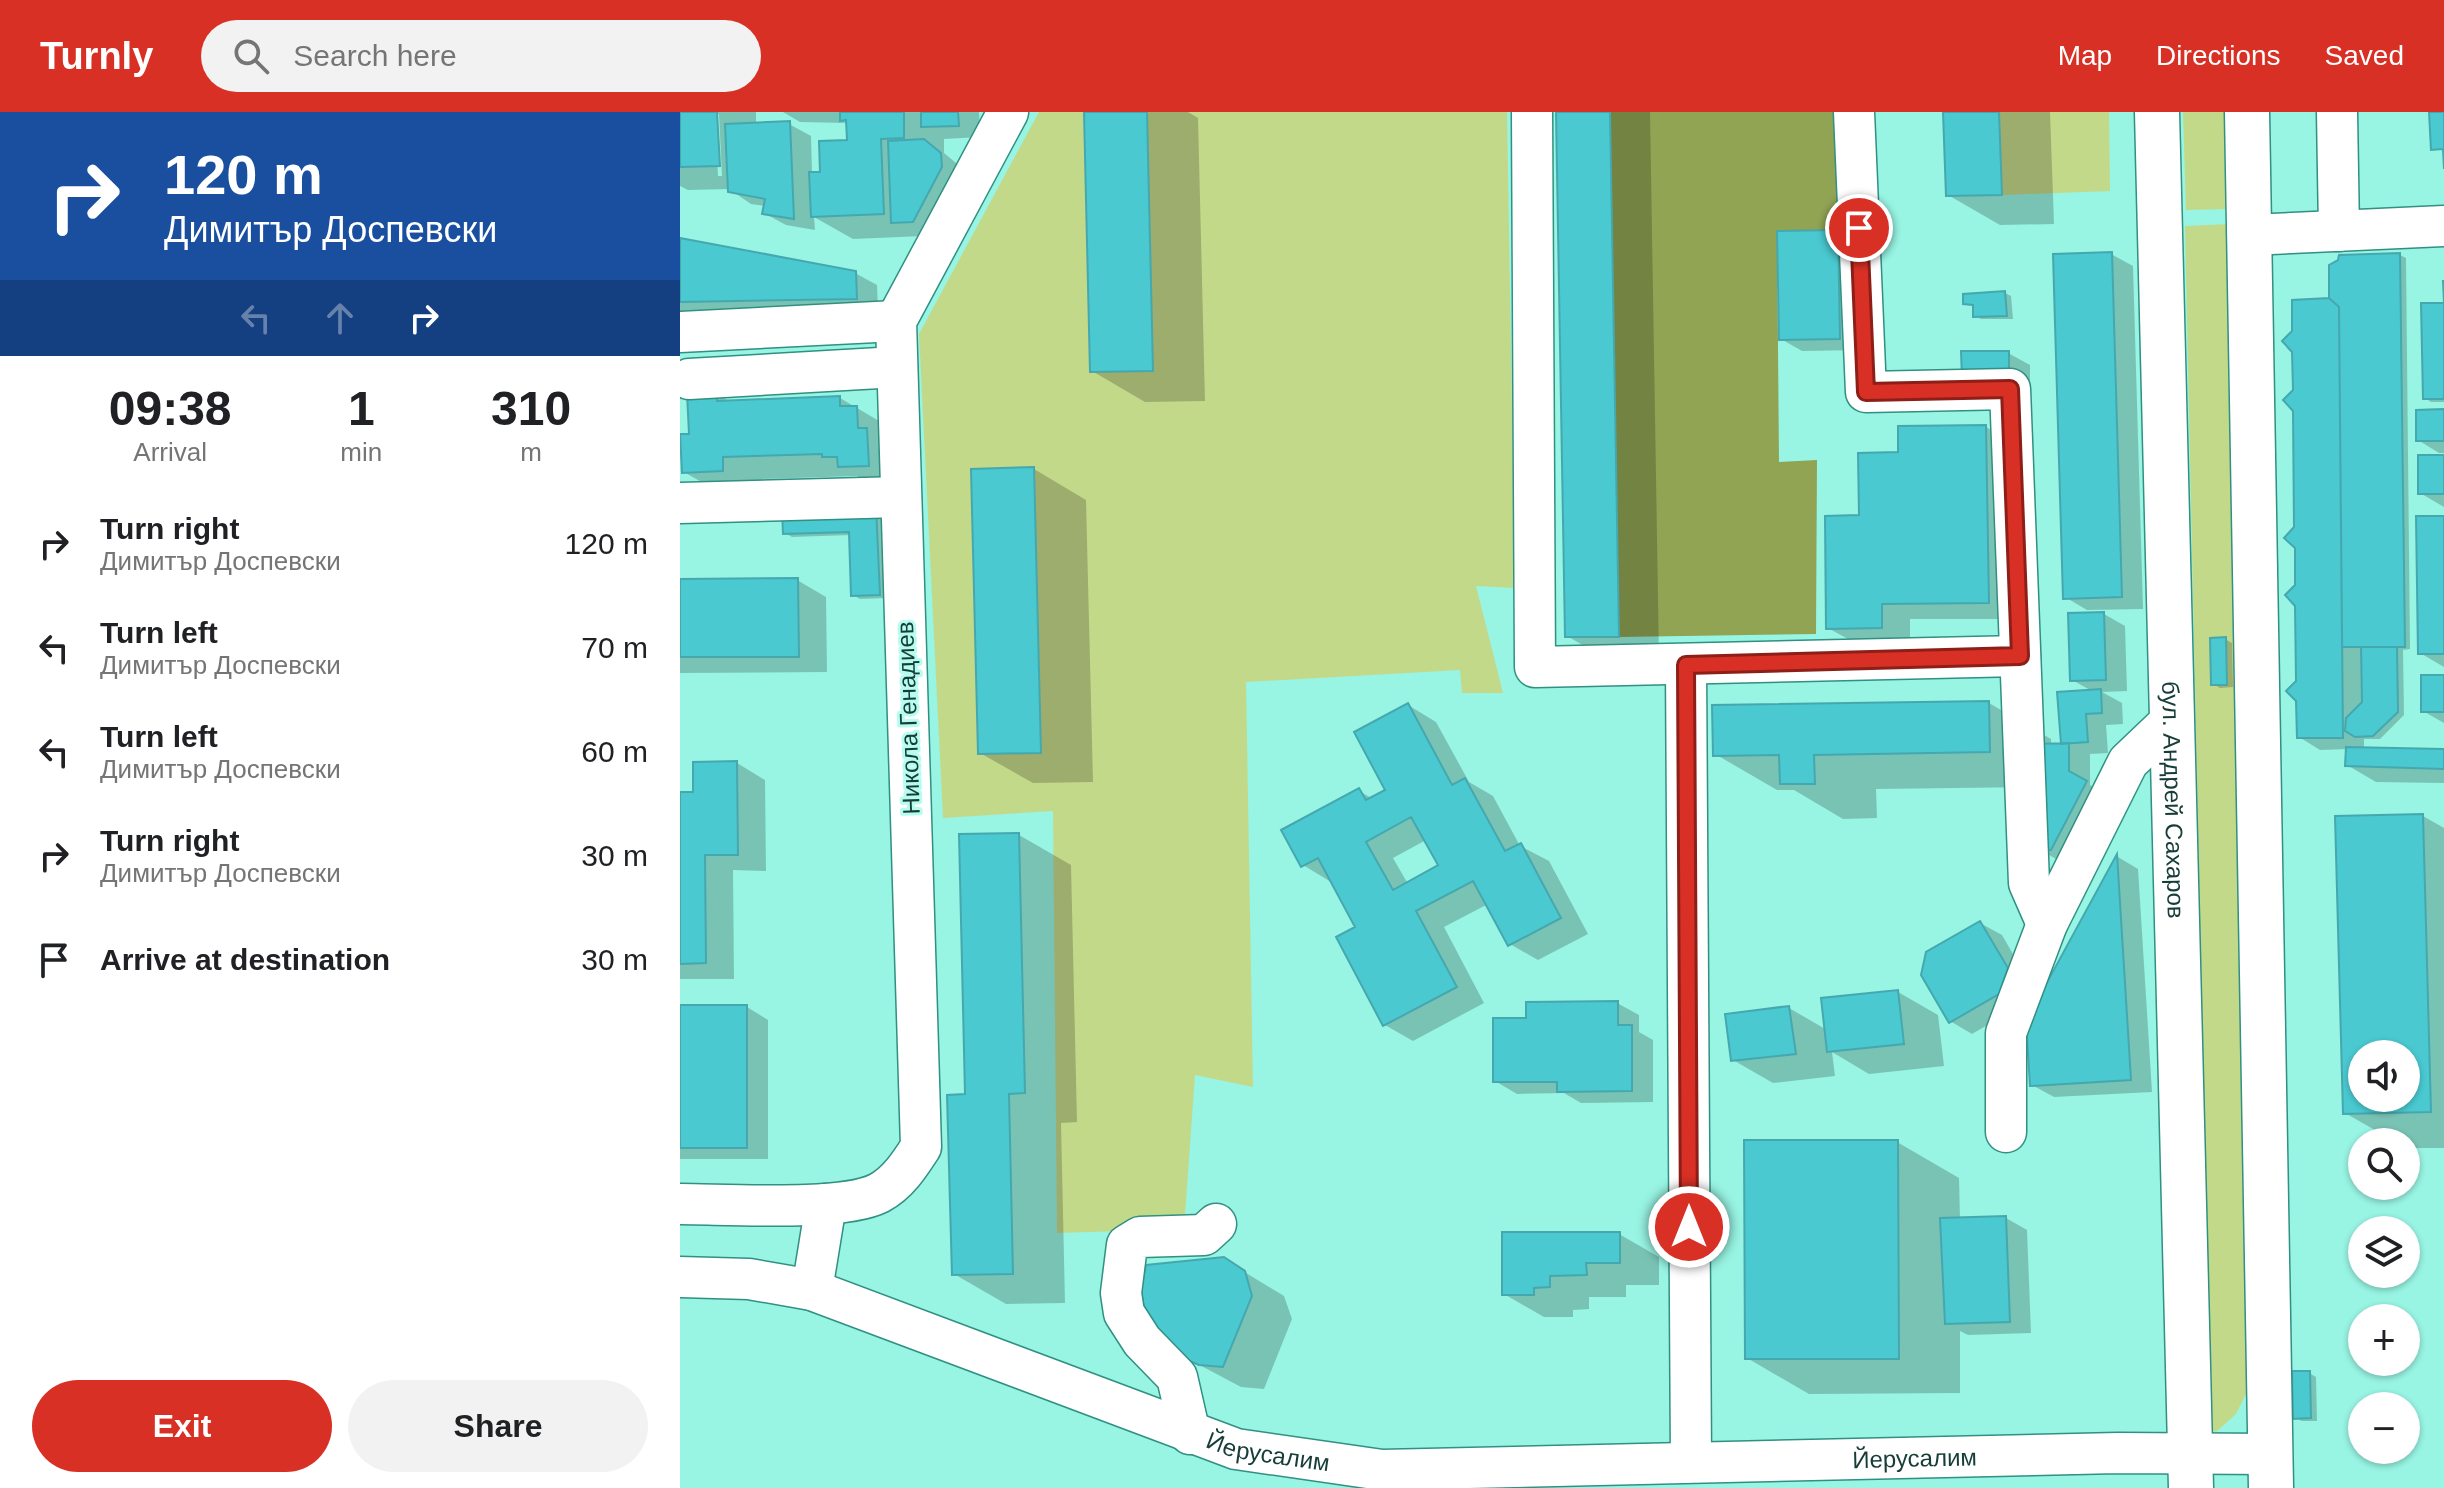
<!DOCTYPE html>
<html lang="en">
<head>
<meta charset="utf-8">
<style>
  :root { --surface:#fff; --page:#f2f2f2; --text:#202124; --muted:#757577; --accent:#d93025 }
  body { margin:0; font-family:Arial,sans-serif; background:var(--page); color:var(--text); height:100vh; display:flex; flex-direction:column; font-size:30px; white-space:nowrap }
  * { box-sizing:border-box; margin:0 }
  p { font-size:26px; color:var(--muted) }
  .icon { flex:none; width:44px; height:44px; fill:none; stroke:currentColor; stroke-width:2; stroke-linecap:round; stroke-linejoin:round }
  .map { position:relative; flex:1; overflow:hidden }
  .details { display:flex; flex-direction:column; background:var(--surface); width:680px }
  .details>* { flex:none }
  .guide { background:#1a4fa0; color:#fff; overflow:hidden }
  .controls { position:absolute; left:1668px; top:928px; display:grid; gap:16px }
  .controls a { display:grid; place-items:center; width:72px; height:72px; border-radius:50%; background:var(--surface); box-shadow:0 2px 6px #0004; font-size:40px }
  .pin { position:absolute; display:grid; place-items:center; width:68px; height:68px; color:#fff; margin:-34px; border:4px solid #fff; border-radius:50%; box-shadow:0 2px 8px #0007 }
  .me { position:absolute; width:88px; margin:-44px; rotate:0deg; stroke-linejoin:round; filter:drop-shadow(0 0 6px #0008) }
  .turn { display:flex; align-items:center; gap:28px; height:168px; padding:0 32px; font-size:36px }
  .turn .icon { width:104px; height:104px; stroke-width:2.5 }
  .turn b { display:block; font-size:56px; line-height:68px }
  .lanes { display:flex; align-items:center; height:76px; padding:0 32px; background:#0003; justify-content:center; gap:40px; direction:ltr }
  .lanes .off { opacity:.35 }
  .eta { display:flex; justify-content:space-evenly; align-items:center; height:136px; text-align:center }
  .eta b { font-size:48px; font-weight:700; line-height:56px }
  .action { display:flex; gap:16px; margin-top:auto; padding:16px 32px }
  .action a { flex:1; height:92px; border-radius:48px; background:var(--accent); color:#fff; font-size:32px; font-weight:700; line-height:92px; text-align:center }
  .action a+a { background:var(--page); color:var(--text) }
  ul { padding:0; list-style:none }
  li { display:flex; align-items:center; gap:24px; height:104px; padding:0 32px }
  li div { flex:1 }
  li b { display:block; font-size:30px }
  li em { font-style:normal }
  header { display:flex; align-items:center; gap:48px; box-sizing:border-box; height:112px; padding:0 40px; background:var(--accent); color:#fff }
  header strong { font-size:38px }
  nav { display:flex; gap:44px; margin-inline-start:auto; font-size:28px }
  .search { width:560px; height:72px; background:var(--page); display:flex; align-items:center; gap:20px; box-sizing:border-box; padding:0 28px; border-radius:44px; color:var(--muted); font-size:30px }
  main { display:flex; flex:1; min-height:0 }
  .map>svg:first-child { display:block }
  .green { fill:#c3d98a }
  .forest { fill:#90a453 }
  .shadow { fill:#0003; fill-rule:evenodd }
  .building { fill:#4ac9d1; stroke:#45a8ae; stroke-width:2; fill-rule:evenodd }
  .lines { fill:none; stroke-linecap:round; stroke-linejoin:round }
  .minor-casing { stroke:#309082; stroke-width:43 }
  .major-casing { stroke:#309082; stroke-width:47 }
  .minor { stroke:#fff; stroke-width:40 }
  .major { stroke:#fff; stroke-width:44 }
  .route-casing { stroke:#8d1f18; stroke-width:20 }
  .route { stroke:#d93025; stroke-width:14 }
  .labels { text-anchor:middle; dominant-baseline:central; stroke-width:6; stroke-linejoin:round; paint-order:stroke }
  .street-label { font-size:24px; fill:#163d37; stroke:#b6fdef }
</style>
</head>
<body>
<header>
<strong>Turnly</strong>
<div class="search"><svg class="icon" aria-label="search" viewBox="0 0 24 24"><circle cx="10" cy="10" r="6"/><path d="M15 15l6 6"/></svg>Search here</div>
<nav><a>Map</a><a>Directions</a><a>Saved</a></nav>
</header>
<main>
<section class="details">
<div class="guide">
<div class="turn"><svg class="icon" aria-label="right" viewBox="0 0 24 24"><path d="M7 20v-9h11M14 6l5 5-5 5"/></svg><div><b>120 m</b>Димитър Доспевски</div></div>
<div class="lanes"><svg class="icon off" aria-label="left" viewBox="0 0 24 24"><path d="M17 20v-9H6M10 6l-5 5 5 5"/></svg><svg class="icon off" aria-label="ahead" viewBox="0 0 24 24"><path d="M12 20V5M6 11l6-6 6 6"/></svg><svg class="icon" aria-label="right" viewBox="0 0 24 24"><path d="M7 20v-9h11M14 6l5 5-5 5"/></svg></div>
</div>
<div class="eta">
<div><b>09:38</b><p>Arrival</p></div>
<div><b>1</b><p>min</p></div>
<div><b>310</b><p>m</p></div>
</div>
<ul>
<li><svg class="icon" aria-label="right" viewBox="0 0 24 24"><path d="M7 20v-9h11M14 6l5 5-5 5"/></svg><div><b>Turn right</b><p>Димитър Доспевски</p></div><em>120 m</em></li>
<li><svg class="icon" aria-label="left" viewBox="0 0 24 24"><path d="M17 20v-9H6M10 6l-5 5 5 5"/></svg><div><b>Turn left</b><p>Димитър Доспевски</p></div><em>70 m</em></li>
<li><svg class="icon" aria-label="left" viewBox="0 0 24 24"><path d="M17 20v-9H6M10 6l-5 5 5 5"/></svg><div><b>Turn left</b><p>Димитър Доспевски</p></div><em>60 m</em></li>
<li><svg class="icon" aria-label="right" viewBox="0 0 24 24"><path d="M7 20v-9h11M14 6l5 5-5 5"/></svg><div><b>Turn right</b><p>Димитър Доспевски</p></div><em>30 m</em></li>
<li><svg class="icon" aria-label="arrive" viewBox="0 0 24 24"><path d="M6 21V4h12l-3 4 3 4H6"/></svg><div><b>Arrive at destination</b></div><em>30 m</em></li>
</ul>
<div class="action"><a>Exit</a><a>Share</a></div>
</section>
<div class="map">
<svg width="1764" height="1376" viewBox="0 0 1764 1376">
  <rect width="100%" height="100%" fill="#98f4e3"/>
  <path class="green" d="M359,0H827L835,476L796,474L823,581H782L780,558L566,570L573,975L515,963L504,1117L377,1121L373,699L263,706L239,222Z
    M1319,0H1429L1430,79L1322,83Z
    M1503,0H1548L1550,97L1506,98Z
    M1550,112L1569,1276L1556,1302L1536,1320L1531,1317L1530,1278L1505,114Z"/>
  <path class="forest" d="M930,0H1155L1158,118L1097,119L1099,350L1137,348L1136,522L939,525Z"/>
  <path class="shadow" d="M0,0H92H76V13L109,12L131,24L132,62H142L169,30L168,11L120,10L103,0H299L300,25L264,27V41L282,56L243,124L173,127L134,105L135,118L106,113L84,101L86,94L71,92L49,77L8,78L0,74ZM35,2H39L42,64H38Z
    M406,0H508L518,6L525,289L465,290L412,259Z
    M877,0H970L979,547H927L887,524Z
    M1265,0H1370L1374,112L1320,113L1268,83Z
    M1158,120L1179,132L1181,238L1122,239L1101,227Z
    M0,128L175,161L197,173L198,198L0,202Z
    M1431,142L1453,154L1463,497L1407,498L1385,485Z
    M1720,143L1726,146L1730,537L1723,538L1724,603L1700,627H1684V637L1764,639V671L1696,670L1667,653L1668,637L1640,638L1619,625L1615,279L1649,188Z
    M1325,181L1331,184L1333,207H1301L1295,204V195L1285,191Z
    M1764,193V290H1751L1745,286Z
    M1328,241L1350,253V277H1305Z
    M36,282L51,290L160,286L216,319L200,377L177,364L82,367L83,381L44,383L4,360L11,324Z
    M1764,299V341H1759L1738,328Z
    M1306,315L1334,331L1336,507H1230V531L1177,532L1148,516L1181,405L1220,342Z
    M1764,345V395L1740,381Z
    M354,357L406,388L413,670L353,671L300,641Z
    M202,400L206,486L180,487L173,483L171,423L112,425L105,421Z
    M1764,406V555L1740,541Z
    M117,468L146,485L147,560L0,561V469Z
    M1424,502L1445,514L1447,579L1422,580L1442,591L1443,612L1426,613L1428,641L1410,642V673L1427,683L1381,750L1359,737L1357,675L1196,677L1197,706L1163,707L1114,678H1097L1035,642L1309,591L1371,627V634H1384L1412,579L1392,568Z
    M1545,527L1552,531L1553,575L1540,576L1533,572Z
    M1764,565V611L1743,599Z
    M728,593L756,610L789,670L813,684L840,734L869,749L908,822L858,848L830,832L808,792L764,815L804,891L733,929L705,913L678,816L651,770L623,753L679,679L693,687L708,679ZM746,728L761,754L728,772L713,746Z
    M57,651L85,668L86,759L53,758L54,867H0V682H16Z
    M1743,704L1764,716V1036H1727L1726,1030H1716L1665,1001ZM1682,942H1726V986H1682Z
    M339,723L391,753L397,1010L381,1011L385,1191L326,1192L274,1162L287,984Z
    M1438,745L1458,757L1472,980L1374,985L1352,973L1348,909Z
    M1300,811L1322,823L1349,870L1340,894L1292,922L1270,909Z
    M1218,880L1258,903L1264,954L1189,962L1152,940L1155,964L1093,971L1053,948L1109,896L1147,918Z
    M937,891L959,903V920L973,928V990L901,991L884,981L837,982L815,969L848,908Z
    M0,895H67L88,908V1047H0Z
    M1217,1030L1279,1066L1280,1108L1326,1106L1347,1118L1351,1221L1288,1223L1280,1219V1281L1129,1282L1067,1246Z
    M939,1122L979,1145V1173H946V1185H909V1197L893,1198V1205H864L824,1182Z
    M543,1147L604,1184L612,1207L584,1277L561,1275L497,1241Z
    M1629,1261L1636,1265L1637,1309H1622L1615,1306Z"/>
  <path class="building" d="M0,0H37L40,54L0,55Z
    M160,0H224V26L201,27L204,102L131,105L129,60H140L139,29L167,28L166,8L160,9Z
    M241,0H278L279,14L241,15Z
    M404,0H467L473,259L410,260Z
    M876,0H930L939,525H885Z
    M1263,0H1319L1322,83L1266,84Z
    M1749,0H1764V57L1763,37L1751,38Z
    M110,9L114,107L82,102L85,87L48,80L45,12Z
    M244,27L261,41L262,55L233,110L211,111L208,29Z
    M1158,118L1160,227L1099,228L1097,119Z
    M0,126L176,159L177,187L0,190Z
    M1432,140L1442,485L1383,487L1373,142Z
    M1720,141L1725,535H1662L1659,195L1649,186V153L1658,148L1659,143Z
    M1763,169H1764V287H1743L1741,191H1764Z
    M1325,179L1327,204L1293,205V193L1283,192V182Z
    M1649,186L1659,195L1663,626H1617L1616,589L1606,579L1616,569L1615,494L1605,483L1615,473V436L1604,426L1614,415L1613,299L1603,288L1613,278L1612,240L1602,229L1612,219V188Z
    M1281,239H1329V265L1282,266Z
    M37,280V289L160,284V294H177L178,316H187L189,354L158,355L157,345H142V342L43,345V359L2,361L0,322H9L7,281Z
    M1764,297V329H1736V298Z
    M1306,313L1309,491L1202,492V516L1146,517L1145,404L1179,403L1178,341L1218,340V314Z
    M1738,343H1764V382H1738Z
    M354,355L361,641L298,642L291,357Z
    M196,394L200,483L171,484L169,420L103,422L102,398Z
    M1736,404H1764V542H1738Z
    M118,466L119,545H0V467Z
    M1424,500L1426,568L1390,569L1388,501Z
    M1546,525L1547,573H1531L1530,526Z
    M1681,535H1717L1718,600L1693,624L1675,625L1665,619L1666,606L1682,590Z
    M1741,563H1764V600H1741Z
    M1421,577L1422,601L1406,602L1408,630L1381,632L1377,580Z
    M1309,589L1310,640L1134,643L1135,672H1100L1099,643L1033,644L1032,593Z
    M728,591L772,673L785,666L825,739L841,731L881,806L828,834L793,769L736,799L777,875L703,914L656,825L675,815L638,746L621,755L601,718L679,676L686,688L705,678L674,620ZM731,705L758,753L713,778L686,730Z
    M1389,631V659L1407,669L1371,738H1357L1353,632Z
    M1666,635L1764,637V657L1665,654Z
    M57,649L58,743H25L26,851L0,852V680H13V650Z
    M1743,702L1751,1000L1663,1002L1655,704ZM1682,942H1726V986H1682Z
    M339,721L345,981L329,982L333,1162L272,1163L267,983L285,982L279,722Z
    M1437,742L1451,968L1350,974L1346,909Z
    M1300,809L1328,856L1319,882L1269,911L1241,863L1246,840Z
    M1218,878L1224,932L1147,940L1141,886Z
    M938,889V913H952V979L877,980V970H813V906H846V890Z
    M0,893H67V1036H0Z
    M1109,894L1116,942L1051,949L1045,902Z
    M1064,1028H1218L1219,1247H1065Z
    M1326,1104L1330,1210L1265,1212L1260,1106Z
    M822,1120H940V1151H906L907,1163L870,1164V1175L854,1176V1183H822Z
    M544,1145L565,1159L572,1184L543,1255L519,1253L495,1243L465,1203L461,1178L466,1153Z
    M1612,1259H1630L1631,1306L1613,1307Z"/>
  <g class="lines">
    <defs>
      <g id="minor">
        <path d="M852,0L855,555L1340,544"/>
        <path d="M1174,0L1186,280L1330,277L1349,771L1367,812"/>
        <path d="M1657,0L1659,119"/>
        <path d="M1570,123L1764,114"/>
        <path d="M0,220L216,209"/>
        <path d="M9,267L217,255"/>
        <path d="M0,391L221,385"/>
        <path d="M1006,553L1011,1350"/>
        <path d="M1326,1020V921L1367,812L1448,650L1491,609"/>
        <path d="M0,1092C46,1092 162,1100 199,1081C218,1071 230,1052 241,1035L216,209L328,0"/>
        <path id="s1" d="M0,1165L69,1167L132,1178L556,1337L702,1358L1438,1341L1590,1342"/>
        <path d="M132,1178L146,1092"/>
        <path d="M510,1322L497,1265L462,1229L444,1201L441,1181L447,1133L460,1125L524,1123L536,1112"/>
      </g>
      <g id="major">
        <path id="s2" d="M1477,0L1511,1376"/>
        <path d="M1567,0L1591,1376"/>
      </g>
    </defs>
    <use href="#minor" class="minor-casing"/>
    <use href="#major" class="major-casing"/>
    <use href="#minor" class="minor"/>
    <use href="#major" class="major"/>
  </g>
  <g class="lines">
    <defs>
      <path id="route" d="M1009,1115L1006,553L1340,544L1330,277L1186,280L1179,116"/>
    </defs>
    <use href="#route" class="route-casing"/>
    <use href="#route" class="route"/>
  </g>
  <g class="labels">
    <g class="street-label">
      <text transform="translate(228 606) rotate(-92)">Никола Генадиев</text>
      <text stroke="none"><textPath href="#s2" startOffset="688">бул. Андрей Сахаров</textPath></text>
      <text stroke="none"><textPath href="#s1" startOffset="618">Йерусалим</textPath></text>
      <text stroke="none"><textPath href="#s1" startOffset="1266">Йерусалим</textPath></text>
    </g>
  </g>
</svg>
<div class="controls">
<a><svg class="icon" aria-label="sound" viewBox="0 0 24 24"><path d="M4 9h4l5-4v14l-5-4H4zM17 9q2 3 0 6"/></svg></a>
<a><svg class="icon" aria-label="search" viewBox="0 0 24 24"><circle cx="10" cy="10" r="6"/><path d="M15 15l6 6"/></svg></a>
<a><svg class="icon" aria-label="layers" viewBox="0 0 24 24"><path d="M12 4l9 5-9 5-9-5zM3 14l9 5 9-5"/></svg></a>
<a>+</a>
<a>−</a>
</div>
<div class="pin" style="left:1179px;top:116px;background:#d93025"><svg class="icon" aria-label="arrive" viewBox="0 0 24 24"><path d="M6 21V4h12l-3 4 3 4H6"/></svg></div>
<svg class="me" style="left:1009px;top:1115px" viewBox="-20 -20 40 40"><circle r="17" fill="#d93025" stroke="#fff" stroke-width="3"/><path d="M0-11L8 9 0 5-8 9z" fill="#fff"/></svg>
</div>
</main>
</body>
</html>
